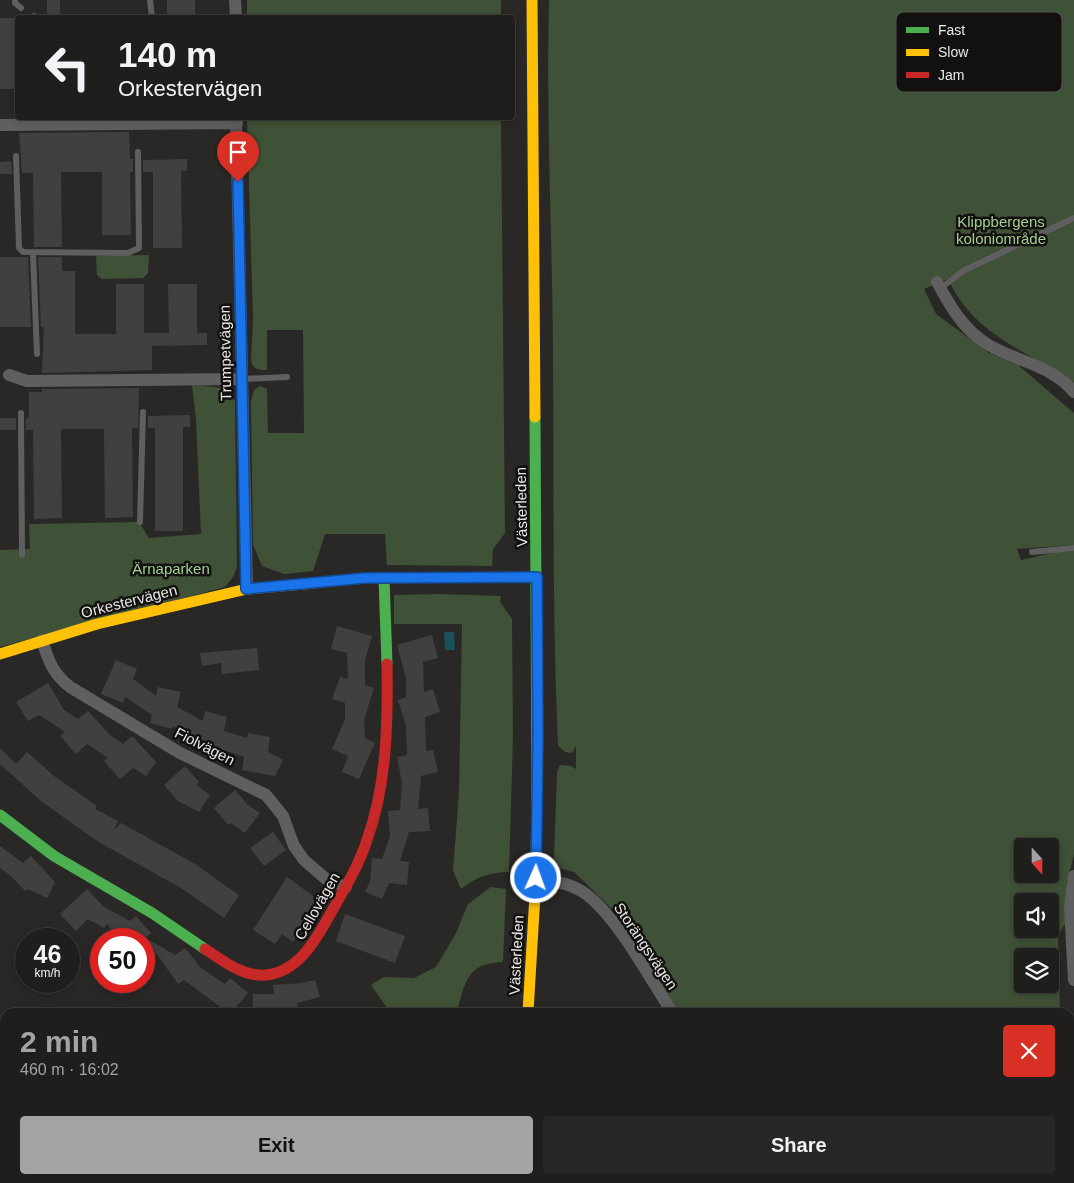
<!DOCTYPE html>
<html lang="en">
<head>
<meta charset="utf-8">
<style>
  :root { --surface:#1f1e1c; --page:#272725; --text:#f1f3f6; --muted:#a1a2a3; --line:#3c3c3b; --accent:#a6a4a3 }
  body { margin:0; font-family:Helvetica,sans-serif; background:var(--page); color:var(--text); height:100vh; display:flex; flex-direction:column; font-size:19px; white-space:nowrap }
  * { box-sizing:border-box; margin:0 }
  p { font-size:16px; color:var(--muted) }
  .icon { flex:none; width:28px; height:28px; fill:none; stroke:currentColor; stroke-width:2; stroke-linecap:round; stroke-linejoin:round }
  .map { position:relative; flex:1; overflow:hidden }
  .drawer { position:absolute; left:0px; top:1008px; width:1075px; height:176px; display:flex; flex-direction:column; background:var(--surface); border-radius:15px 15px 0 0; box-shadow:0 2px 8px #0003,0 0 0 1px var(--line) }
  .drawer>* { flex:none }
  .guide { position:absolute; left:15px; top:15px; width:500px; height:105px; border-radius:5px; box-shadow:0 2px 8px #0003,0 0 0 1px var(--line); background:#1f1e1c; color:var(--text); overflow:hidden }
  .needle { width:32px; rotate:159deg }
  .fabs { position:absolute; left:1014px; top:838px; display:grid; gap:10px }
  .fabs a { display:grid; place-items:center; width:45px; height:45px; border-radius:5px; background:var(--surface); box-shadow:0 2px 8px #0003,0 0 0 1px var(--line); font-size:25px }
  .speed { position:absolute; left:15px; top:928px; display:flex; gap:10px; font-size:25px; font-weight:700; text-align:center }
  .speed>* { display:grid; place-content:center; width:65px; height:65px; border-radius:50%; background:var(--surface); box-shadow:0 2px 8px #0003,0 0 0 1px var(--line); line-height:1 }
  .speed small { font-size:12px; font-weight:400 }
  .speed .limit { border:8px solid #d22; background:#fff; color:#111 }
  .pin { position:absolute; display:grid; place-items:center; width:42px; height:42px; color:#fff; margin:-51px -21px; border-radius:50% 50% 50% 0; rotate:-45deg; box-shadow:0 0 5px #0007 }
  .pin .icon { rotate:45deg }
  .me { position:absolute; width:55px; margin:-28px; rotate:2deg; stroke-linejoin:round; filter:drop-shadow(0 0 4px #0008) }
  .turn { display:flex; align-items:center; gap:18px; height:105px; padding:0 20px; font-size:22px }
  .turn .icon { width:65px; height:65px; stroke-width:2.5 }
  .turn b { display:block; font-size:35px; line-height:42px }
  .round { display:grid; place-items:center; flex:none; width:52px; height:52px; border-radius:5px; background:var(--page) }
  .overview { display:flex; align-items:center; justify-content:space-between; height:85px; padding:0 20px }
  h1 { font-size:30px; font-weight:700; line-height:38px; color:var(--accent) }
  .action { display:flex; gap:10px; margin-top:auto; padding:10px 20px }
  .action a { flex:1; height:58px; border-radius:5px; background:var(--accent); color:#111; font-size:20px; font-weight:700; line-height:58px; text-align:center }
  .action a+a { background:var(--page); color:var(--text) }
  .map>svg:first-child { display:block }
  .green { fill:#3f5136; fill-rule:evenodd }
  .water { fill:#1a5259 }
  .building { fill:#41403f }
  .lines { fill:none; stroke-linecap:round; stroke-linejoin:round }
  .lane { stroke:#5f5f5f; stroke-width:6 }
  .street { stroke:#5f5f5f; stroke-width:12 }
  .fast { stroke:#4caf50; stroke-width:11 }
  .slow { stroke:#ffc107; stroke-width:11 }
  .jam { stroke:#c62828; stroke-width:11 }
  .route-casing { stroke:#114b97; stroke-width:12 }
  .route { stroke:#1a73e8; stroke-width:9 }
  .labels { text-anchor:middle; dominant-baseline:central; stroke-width:5; stroke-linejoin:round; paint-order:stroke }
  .park-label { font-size:15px; fill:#a4cd92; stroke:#121110 }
  .street-label { font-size:15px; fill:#e9e7e6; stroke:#121110 }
  .key { fill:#121110; stroke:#525150; stroke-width:1 }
  .key-label { font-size:14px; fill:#e9e7e6 }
</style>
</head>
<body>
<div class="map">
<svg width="1074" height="1183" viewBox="0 0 1074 1183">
  <rect width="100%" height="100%" fill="#292826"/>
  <path class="green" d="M247,0H501V17H247Z
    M549,0H1074V386C1027,347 977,340 948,279L924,289L936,314L989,353L1018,365L1074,413V545L1017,549L1021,560L1056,552L1074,551V854L1067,883V921L1058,935L1060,1012H679L613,910L574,872L560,868L554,858L557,772L560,765L571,766L576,769V746L572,753L565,752L558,746C552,613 554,480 553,347C552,231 546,116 549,0ZM1022,846H1050V874H1022ZM1022,901H1050V929H1022ZM1022,956H1050V984H1022Z
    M247,118H501L505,533L493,549L492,566L387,565L385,534H325L313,571L284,574L262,566L253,545L251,402L254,390L260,386L267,389L268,433H304L303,330H267V370C258,370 254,370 251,361L253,318Z
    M149,255L148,273L143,278L102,279L97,275L96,256Z
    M192,385L225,388L235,401L237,567L233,577L225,587L0,647V550L30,549L29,524L139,522L149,538L201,534L196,420Z
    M439,594L501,596L500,602L512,619L513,737L509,872C490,872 476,877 461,889L453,871L459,793L462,624H394V595Z
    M491,887L506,889L503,962C467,963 465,982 457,1012H390L371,985L384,977L414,978L436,967L456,933L468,904Z
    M1070,1119H1074V1155L1070,1159Z"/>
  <path class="water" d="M444,632H454L455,650H445Z"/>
  <path class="building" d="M47,0H60V18H47Z
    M167,0H195V18H167Z
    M0,18H18V89H0Z
    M129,132L130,159H133V172H130L131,235H102V172H61L62,247H34L33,173H22L19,133Z
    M187,159V171H181L182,248H153V172H143V160Z
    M11,161L12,174H0V162Z
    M0,257H28L31,327H0Z
    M38,257H62V271H75V334H116V284H144V333H169L168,284H197V333H207V345L152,346V370L42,373L44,327H41Z
    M139,388L138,428H132L133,517L105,518L104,429H61L62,518L34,519L33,430H26V418L29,417V392H42V389Z
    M190,415V427H183V531H155V428H148V416Z
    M0,418H16V430H0Z
    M337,626L372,636L365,660V685L374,688L364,720L365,738L375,743L359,779L342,772L348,756L332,749L345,719V703L332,699L340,677L348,679L347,653L331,649Z
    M432,635L438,658L423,662L424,692L433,689L440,712L425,717L426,751L433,750L438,772L421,776L418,809L428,808L430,831L409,832L400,861L409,862L407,885L389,883L382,899L365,892L370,881L372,858L382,859L390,836L388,811L400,810L402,783L397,757L407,755L406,726L398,700L406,697V678L397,645Z
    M257,648L259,670L222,674L221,663L202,666L200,653Z
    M116,660L137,669L133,679L156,696L158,687L181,692L177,707L203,721L205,711L227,717L224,731L247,738L248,733L270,737L268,752L283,760L275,776L242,770L244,757L220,749L219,752L196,747L198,739L173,726L172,729L150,723L152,715L125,697L123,703L101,694Z
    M48,683L64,710L78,719L88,711L109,734L123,744L132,736L156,762L146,776L133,768L120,779L104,761L108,758L87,744L76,754L60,736L65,732L39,715L28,721L16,702Z
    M0,748L16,764L27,752L54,776L97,806L95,809L118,821L114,830L121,823L195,864L239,895L224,918L181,888L97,841L41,801L0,764Z
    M185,766L199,782L196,785L210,795L199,812L178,801L164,785Z
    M235,790L248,805L260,813L245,833L231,823L228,825L214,808Z
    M273,832L286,850L264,866L250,848Z
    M0,846L23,863L31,856L55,882L47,898L28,889L25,891L10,875L0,868Z
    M287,877L320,901L293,942L282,934L275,944L253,930Z
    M87,889L104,907L130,921L136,916L151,933L146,938L175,955L185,948L201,968L225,984L230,978L248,993L232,1012H227L184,980L178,984L156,953L144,974V939H119L107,924L104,928L88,919L76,931L60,914Z
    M345,914L405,936L395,963L336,941Z
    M315,980L320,997L297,1003L298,1012H253V994H274L273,985L302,983Z"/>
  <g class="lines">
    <path class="lane" d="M15,0V3L21,8
      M150,0L152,18
      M34,16V18
      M16,156L19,248L23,252L128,253L139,248L138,152
      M33,254L37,354
      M941,288L963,271L1074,218
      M242,379L287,377
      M21,413L22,555
      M140,522L143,412
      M1032,552L1074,548
      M1005,1179V1183"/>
    <path class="street" d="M235,0L236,18
      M236,118L247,589
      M0,125L237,123
      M937,282C950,306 963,329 987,344C1018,363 1049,363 1074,392
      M9,375L27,381L242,379
      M42,640C48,660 53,674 70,687L180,753L266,795L283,816L294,846L304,860L326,879L346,887
      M1074,876L1070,908L1074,980
      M536,878C552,881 569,883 583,892C616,914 650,979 672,1012
      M1070,1168H1074
      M862,1179L889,1181L936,1179"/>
    <path class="fast" d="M535,417L537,784
      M384,578L387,664
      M0,815L54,856L152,913L205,949
      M511,1179V1183"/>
    <path class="slow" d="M532,0L535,417
      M0,654L97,624L247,589L314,583
      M528,1012L536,878L537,784"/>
    <path class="jam" d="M314,583L365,578L537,577
      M205,949C223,961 243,977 266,975C297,972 314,943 328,918C342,893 358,868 367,840C387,784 388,723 387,664"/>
  </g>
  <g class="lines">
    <defs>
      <path id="route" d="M238,182L246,589L365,578L537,577L538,739L536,878"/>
    </defs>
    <use href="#route" class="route-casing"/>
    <use href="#route" class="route"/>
  </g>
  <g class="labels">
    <g class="park-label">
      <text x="1001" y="221">Klippbergens<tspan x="1001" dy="17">koloniområde</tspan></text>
      <text x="171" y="568">Ärnaparken</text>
    </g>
    <g class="street-label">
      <text transform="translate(225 353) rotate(-91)">Trumpetvägen</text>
      <text transform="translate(521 507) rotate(-91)">Västerleden</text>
      <text transform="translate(129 601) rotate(-14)">Orkestervägen</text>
      <text transform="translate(205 746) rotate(27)">Fiolvägen</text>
      <text transform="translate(317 906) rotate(-60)">Cellovägen</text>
      <text transform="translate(646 946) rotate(56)">Storängsvägen</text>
      <text transform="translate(516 955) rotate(-87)">Västerleden</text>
    </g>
  </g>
  <rect x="896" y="12" width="166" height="80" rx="8" class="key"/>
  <rect x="906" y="27" width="23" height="6" fill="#4caf50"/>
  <rect x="906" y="49" width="23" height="7" fill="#ffc107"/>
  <rect x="906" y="72" width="23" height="6" fill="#c62828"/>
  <g class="key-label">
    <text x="938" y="35">Fast</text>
    <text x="938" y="57">Slow</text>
    <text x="938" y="80">Jam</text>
  </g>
</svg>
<div class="fabs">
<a><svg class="needle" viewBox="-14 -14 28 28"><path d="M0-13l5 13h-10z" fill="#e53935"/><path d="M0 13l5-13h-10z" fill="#a1a2a3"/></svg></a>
<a><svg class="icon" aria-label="sound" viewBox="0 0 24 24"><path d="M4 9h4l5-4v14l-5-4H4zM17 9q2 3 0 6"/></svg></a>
<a><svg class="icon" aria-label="layers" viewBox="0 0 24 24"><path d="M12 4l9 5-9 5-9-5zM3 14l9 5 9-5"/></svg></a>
</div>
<div class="speed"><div>46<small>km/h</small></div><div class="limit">50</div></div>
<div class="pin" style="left:238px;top:182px;background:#d93025"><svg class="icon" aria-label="arrive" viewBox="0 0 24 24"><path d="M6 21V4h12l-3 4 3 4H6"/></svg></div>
<svg class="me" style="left:536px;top:878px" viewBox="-20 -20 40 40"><circle r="17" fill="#1a73e8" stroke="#fff" stroke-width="3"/><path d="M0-11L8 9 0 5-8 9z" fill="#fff"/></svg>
<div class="guide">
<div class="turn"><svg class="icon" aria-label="left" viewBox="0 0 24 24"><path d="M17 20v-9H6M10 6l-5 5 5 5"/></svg><div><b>140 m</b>Orkestervägen</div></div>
</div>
<section class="drawer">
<div class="overview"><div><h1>2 min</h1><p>460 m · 16:02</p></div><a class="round" style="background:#d93025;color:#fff"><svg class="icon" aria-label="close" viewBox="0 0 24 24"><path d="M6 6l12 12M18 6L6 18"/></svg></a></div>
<div class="action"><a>Exit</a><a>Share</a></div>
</section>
</div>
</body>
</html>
